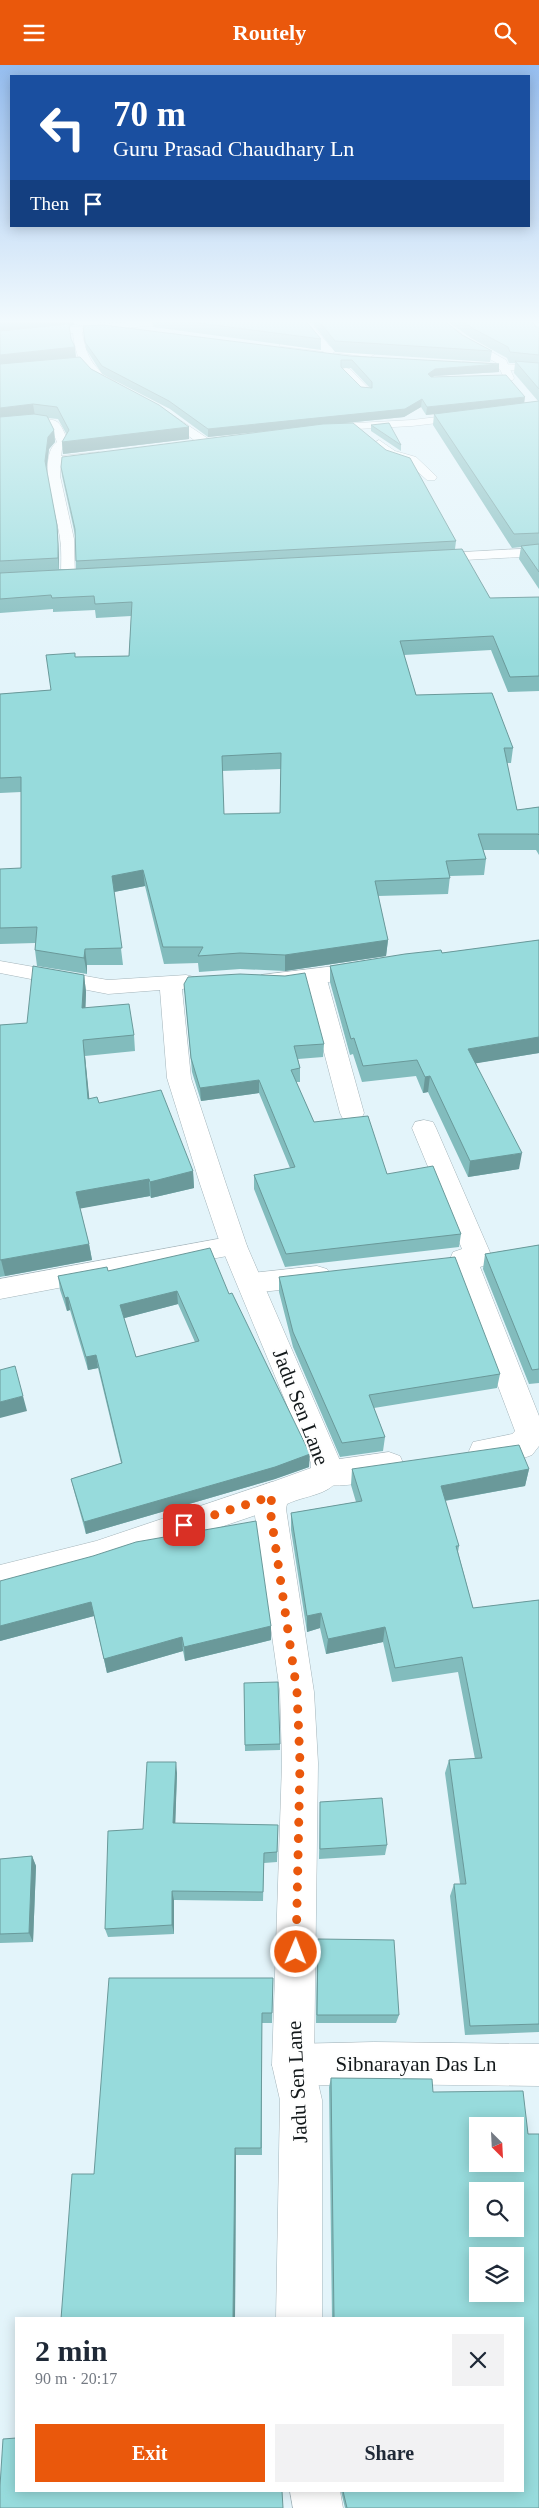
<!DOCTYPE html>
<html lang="en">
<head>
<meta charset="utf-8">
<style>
  :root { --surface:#fff; --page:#f2f2f3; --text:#1f2937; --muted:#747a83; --accent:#ea580c }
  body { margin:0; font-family:Georgia,serif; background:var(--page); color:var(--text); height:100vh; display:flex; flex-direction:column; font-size:19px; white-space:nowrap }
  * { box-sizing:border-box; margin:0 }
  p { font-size:16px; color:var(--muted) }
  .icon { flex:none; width:28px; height:28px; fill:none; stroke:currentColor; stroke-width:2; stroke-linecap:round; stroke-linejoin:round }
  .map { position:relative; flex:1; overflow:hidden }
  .panel { position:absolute; left:15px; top:2252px; width:509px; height:175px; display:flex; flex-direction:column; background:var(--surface); border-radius:0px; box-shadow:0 2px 12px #0003 }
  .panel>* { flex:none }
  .top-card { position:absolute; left:10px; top:10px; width:520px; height:152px; border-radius:0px; box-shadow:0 2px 12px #0003; background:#1a4fa0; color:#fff; overflow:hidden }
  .needle { width:32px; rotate:156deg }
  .buttons { position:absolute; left:469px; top:2052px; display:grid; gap:10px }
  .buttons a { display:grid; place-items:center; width:55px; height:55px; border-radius:0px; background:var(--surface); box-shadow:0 2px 12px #0003; font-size:25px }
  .pin { position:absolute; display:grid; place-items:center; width:42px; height:42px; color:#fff; margin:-21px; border-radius:10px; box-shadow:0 2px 8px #0006 }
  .me { position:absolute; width:55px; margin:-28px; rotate:1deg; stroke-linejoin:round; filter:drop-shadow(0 0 4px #0008) }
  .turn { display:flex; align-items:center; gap:18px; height:105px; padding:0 20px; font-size:22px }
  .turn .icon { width:65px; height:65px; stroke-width:2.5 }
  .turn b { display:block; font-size:35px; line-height:42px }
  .then { display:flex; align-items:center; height:48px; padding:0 20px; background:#0003; gap:10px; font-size:19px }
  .round { display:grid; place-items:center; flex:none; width:52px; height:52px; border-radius:0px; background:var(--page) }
  .overview { display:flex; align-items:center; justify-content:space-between; height:85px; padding:0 20px }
  h1 { font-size:30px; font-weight:700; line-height:38px }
  .primary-button { display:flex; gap:10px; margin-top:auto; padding:10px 20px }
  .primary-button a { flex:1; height:58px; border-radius:0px; background:var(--accent); color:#fff; font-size:20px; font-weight:700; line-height:58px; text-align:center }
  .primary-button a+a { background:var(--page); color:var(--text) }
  header { display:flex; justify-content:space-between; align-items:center; height:65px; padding:0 20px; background:var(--accent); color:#fff; font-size:22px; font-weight:700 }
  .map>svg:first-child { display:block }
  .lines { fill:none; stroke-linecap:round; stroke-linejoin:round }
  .street-casing { stroke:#a4b4ba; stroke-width:1 }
  .secondary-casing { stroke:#a4b4ba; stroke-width:1 }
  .primary-casing { stroke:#a4b4ba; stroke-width:1 }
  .street { fill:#fff; fill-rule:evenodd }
  .secondary { fill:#fff; fill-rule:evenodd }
  .primary { fill:#fff; fill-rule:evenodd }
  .wall { fill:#82bcbd; fill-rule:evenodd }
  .shaded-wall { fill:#6a999a }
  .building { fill:#97dbdc; stroke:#6a999a; fill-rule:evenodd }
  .route { stroke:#ea580c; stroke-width:9; stroke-dasharray:0 16.2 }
  .labels { text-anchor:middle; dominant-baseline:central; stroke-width:4.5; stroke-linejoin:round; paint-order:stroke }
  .near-street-label { font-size:21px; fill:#13191b; stroke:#fefefe }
</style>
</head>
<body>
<header><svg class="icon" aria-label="menu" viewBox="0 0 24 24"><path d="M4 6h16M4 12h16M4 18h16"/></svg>Routely<svg class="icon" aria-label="search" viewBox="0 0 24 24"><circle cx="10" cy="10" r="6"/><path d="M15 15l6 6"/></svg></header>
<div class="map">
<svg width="539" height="2443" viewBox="0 0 539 2443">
  <rect width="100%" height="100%" fill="#e3f4fa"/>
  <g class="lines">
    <defs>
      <path id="street" d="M159,254H195L190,257L82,267C86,292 94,305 116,317L117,319L112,322C86,316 75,292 73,268L0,275V269Z
        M297,254H307L333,285V293H325L323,285Z
        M430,254H441L470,275L506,295L514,313L513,315H505L497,298L462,279Z
        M346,303L350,304L370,325V329H362L342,308V304Z
        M539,340V346L412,361L320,366L314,363L320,360L412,355Z
        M159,341L210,375V381H202L155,346L153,344Z
        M35,353C61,355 58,354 69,378L62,384L61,391L99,387L105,391L99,395L61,399L60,411L74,474L75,512L68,516L61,512C61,499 62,486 60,473C57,450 36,392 57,377L50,361L35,359L0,362V356Z
        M379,375L395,386L416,392L437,412L435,415H427L408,398L387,392L373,379Z
        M315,904L323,906L326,911L364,1048L361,1054L352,1056L343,1054L340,1048L304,911L307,906Z
        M424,1055L433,1057L436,1063L492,1192L489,1199L480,1202L539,1351V1381L532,1390L521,1394L484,1399L473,1395L469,1386L473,1377L512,1369L515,1366L450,1194L453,1187L462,1184L412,1063L415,1057Z
        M234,1171L243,1174L247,1181L243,1188L0,1234V1214Z
        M317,1201L327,1204L331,1211L327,1218L317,1221L252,1228L242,1225L238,1218L242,1211L252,1208Z
        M389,1387L400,1391L404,1400L400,1409C379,1416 335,1425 315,1418L311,1409L315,1400L326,1396Z
        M272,1417L283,1421L288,1431L283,1441L96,1504L0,1530V1500L96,1476Z
        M374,1977L539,1979V2021L374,2019L293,2021L278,2015L272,2000L278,1985L293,1979Z"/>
      <path id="secondary" d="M539,483V491L428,497L421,493L428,489Z
        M0,896L108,915L186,910L194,912L197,917L194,922L182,924L191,1013L226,1119L247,1181L341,1398C342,1431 310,1428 287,1439L286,1444L314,1627L318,1698L314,2000L322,2035V2254H276L280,2035L272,2000L282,1698L280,1627L254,1444L261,1421L311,1403V1398L221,1181L200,1119L167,1013L160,925L108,929L0,908Z
        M368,897L376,898L379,903L376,908C349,914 287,926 261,920L258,915L261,910Z
        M290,2426H340L343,2443H293Z"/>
      <path id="primary" d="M56,254H79L132,263L137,266L132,269L61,257Z
        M284,276L370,286L375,289L370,292L280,281V277Z
        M463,297L539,301V307L459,302L458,300Z"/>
    </defs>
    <use href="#street" class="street-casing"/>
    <use href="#secondary" class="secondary-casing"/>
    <use href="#primary" class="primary-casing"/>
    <use href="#street" class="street"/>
    <use href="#secondary" class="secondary"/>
    <use href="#primary" class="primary"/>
  </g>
  <path class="wall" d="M0,254H74V260L69,261L71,274L76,292L91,304L189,362V374L63,389L62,377L67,370L58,354L48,353L54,365L55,377L49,384L46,405L57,460L59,492V504H76L75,470L62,411L61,402L278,365L208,372L170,344L102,309L86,284L83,261L350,291L499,307L434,311L433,312L524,338L538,336L514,308L515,298H509L507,293L471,273L444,254H531L536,262H539V524L519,494L521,482L512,483L433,360L434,349L426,350L421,342L404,352L336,359L456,476L455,484L490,533L539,532V626L508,627L491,585L404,590L416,630L513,683L511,698H507L517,745L539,742V790L536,785H483L486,794L484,810L450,811L448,829L378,831L388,875L386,891L285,906L240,904L199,907L198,898L164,899L145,821L114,827L123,900H87V909L37,901L35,885V878L0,879V806L21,803V727L0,728V629L51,625L75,592L129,591L131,551L96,553L95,545L53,547V544L0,548ZM342,303H351L370,323L361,322ZM281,704L280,748L224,749L222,706Z
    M79,254H138L111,257Z
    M152,254H304L321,274V285L153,262Z
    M309,254H442L462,270L492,286L490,297L335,287Z
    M535,254H539V259Z
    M371,360L401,380V386L371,366Z
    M539,875V988L476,998L519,1104L468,1112L428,1027L423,1028L416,1011L362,1017L353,989L350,990L330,917V901L442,888Z
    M84,910L86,927L85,943L134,970L135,986L85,991L89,1034L99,1038L193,1106L194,1123L151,1133L150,1131L80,1143L89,1179L92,1195L0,1212V960L27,958Z
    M184,919L324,979L323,992L298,994L300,1003V1017H296L314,1057L387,1109L461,1169L459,1182L285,1202L254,1124V1110L290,1103L259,1028L201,1036L192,1007Z
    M539,1180V1318L529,1319L483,1204L485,1189Z
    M108,1206L229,1229L309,1402L275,1414L86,1469L74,1426L71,1414L121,1398L98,1303L88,1305L70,1245L67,1246L60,1225L58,1211ZM178,1239L195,1277L136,1292L124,1253Z
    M279,1212L500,1309L497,1323L374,1343L385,1372L383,1386L340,1392L293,1282L279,1227Z
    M352,1404H529L525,1421L445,1436L459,1481L458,1487L473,1543L539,1535V1967L465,1970L450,1831L454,1819H460L445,1708L449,1695L475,1694L458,1607L392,1617L383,1577L326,1589L320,1563L307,1567L291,1465V1448L356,1437L351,1420Z
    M0,1516L271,1561V1575L185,1596L183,1586L107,1608L94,1551L0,1576Z
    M244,1618L280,1679V1685L245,1686Z
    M177,1708L175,1758L278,1760L277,1797L264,1798L263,1836L174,1835V1869L108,1872L105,1864L143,1764Z
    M320,1737L387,1780L385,1790L319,1794Z
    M32,1791L36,1801L33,1877L0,1878V1794Z
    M318,1874L399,1950L396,1958H316L317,1883Z
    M273,1913L272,1958H262V2090H236L235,2254H61L94,2109Z
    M331,2013L433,2027L528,2069L539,2443H345L341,2426H522V2254H332L329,2022Z"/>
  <path class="shaded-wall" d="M29,254H74V260L0,268V257Z
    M110,254H138L111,257Z
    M75,282L76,293L0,301V290Z
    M499,299V307L434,311L427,317L428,309L435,304Z
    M525,332L524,340L426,350L427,342Z
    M422,334L421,342L404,352L208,372V364Z
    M33,339L35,351L0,355V343Z
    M189,362V374L63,389L62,377Z
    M54,365L55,377L49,384L46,408L45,396L48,372Z
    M57,460L59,492V507L58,493Z
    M143,805L145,821L114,827L112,811Z
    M388,875L386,891L285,906V890Z
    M85,884L87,900V909L84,893Z
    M84,910L86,927L85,960L82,943Z
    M539,972V988L466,1000L468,984Z
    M83,975L85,991L91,1050L88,1034Z
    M430,1011L428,1027L423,1028L425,1012Z
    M259,1015V1028L201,1036L200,1023Z
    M522,1088L519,1104L468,1112L470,1096Z
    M193,1106L194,1123L151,1133L150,1117Z
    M149,1114L150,1131L78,1144L76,1127Z
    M89,1179L92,1195L5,1211L1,1195Z
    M177,1226L178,1239L121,1254L120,1240Z
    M68,1232L70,1245L67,1246L65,1233Z
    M96,1290L98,1303L88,1305L86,1292Z
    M23,1331L27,1346L0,1353V1337Z
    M310,1389L309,1402L275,1414L86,1469L84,1457Z
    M529,1404L525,1421L437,1437L441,1421Z
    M91,1537L94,1551L0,1576V1561Z
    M321,1548L320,1563L307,1567V1551Z
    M271,1561V1575L185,1596L184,1582Z
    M385,1562L383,1577L326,1589L328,1574Z
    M182,1572L183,1586L107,1608L104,1594Z
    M176,1697L177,1708L175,1768L173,1758Z
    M32,1791L36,1801L33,1877L29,1868Z
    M172,1826L174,1835V1869L172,1860Z
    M235,2083L236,2090L235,2254H233Z"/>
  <path class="building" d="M0,254H29L0,257Z
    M168,254H304L321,274Z
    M317,254H442L462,270L492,286L335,276Z
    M460,254H531L536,262H539V290L510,287L508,282L472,263Z
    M69,259L71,274L75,282L0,290V266Z
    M103,260L350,291L499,299L435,304L428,309L431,312L506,310L525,332L427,342L422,334L405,344L208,364L169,336L102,301L85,277L83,261ZM341,295H352L372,317V323L361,322L341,302Z
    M80,292L91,304L159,340L189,362L62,377L69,365L57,342L33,339L0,343V299Z
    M515,296L539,298V324Z
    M539,336V468L514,469L434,349Z
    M34,349L47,351L54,365L48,372L45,396L57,460L58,479V493L0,496V352Z
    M353,358L386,385L410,393L456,476L76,496L75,464L61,402L62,392L323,359Z
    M389,358L401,380L371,360Z
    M539,479V507L521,481Z
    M462,484L490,533L539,532V611L510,612L493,571L400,576L416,630L492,628L513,683H504L517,745L539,742V770L538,769H478L486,794L446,796L450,813L375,816L388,875L285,890L240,888L198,891L203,882H163L143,805L112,811L122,883L85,884L84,893L35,885L37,862L0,863V804L21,803V712L0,713V629L51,625L46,590L75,588V592L129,591L132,537L95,539L94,531L52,533L51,530L0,534V508ZM281,688L280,748L224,749L222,691Z
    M539,875V972L468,984L522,1088L470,1096L430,1011L425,1012L417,995L363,1001L354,973L351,974L330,901L405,889L441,885L442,888Z
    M33,901L84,910L82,943L129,939L134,970L83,975L88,1034L97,1032L99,1038L161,1025L193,1106L150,1117L149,1114L76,1127L89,1179L0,1195V960L27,958Z
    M305,908L324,979L294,981L300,1003L291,1005L314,1057L368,1051L387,1109L433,1101L461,1169L286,1189L254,1110L295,1102L259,1015L200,1023L191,993L184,919L188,912L240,909L285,911Z
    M539,1180V1304L532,1305L485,1189Z
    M210,1183L229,1229L232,1228L310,1389L275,1402L84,1457L71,1414L122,1398L96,1290L86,1292L68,1232L65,1233L58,1211L107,1202L108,1206ZM177,1226L199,1276L136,1292L120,1240Z
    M455,1192L500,1309L369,1330L385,1372L342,1378L293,1267L279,1212Z
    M15,1301L23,1331L0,1337V1305Z
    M519,1380L529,1404L441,1421L459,1481H456L473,1543L539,1535V1959L470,1961L454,1819H466L449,1695L482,1693L462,1592L395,1603L385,1562L328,1574L321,1548L307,1551L291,1448L362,1436L352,1404Z
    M256,1456L271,1561L184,1582L182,1572L104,1594L91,1537L0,1561V1516L93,1491L136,1477Z
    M278,1617L280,1679L245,1680L244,1618Z
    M147,1697H176L173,1758L278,1760L277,1787L264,1788L263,1827L172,1826V1860L105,1864L108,1766L143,1764Z
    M382,1733L387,1780L320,1784V1737Z
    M32,1791L29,1868L0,1869V1794Z
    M318,1874L394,1875L399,1950H317Z
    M109,1913H273L272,1948H262L261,2083H235L233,2254H61L72,2109H94Z
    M331,2013L432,2014L433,2027L523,2026L528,2069H539V2443H347L343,2426H522V2254H334ZM478,2061H515V2099H478ZM478,2126H515V2164H478ZM478,2191H515V2229H478Z
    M16,2373V2426H282L283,2443H0V2421L3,2374Z"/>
  <linearGradient id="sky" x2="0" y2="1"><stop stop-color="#95bdef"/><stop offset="0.43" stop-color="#f2fafd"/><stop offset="1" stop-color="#f2fafd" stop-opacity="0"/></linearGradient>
  <rect width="539" height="596" fill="url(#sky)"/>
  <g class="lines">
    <path class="route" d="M184,1460L272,1431L270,1444L297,1627L300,1698L296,1887"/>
  </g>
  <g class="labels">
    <g class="near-street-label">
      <text transform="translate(301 1342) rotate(69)">Jadu Sen Lane</text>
      <text x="416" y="1999">Sibnarayan Das Ln</text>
      <text transform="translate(297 2017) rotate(-93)">Jadu Sen Lane</text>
    </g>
  </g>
</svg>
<div class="buttons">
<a><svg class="needle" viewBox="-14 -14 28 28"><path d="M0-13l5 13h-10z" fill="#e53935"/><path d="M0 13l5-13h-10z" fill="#747a83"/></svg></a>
<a><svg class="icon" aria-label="search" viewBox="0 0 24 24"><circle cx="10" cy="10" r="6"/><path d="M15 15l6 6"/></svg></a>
<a><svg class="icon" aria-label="layers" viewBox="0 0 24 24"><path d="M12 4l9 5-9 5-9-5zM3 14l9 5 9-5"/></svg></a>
</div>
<div class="pin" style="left:184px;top:1460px;background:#d93025"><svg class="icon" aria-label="arrive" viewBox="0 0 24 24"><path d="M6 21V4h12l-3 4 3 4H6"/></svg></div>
<svg class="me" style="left:296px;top:1887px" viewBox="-20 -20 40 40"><circle r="17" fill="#ea580c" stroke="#fff" stroke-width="3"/><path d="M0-11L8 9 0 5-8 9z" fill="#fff"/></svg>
<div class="top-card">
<div class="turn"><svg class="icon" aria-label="left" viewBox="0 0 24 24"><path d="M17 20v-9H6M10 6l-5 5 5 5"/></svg><div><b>70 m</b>Guru Prasad Chaudhary Ln</div></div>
<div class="then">Then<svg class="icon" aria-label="arrive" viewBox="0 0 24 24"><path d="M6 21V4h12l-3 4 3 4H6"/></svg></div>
</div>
<section class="panel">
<div class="overview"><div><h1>2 min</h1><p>90 m · 20:17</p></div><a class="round"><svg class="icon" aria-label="close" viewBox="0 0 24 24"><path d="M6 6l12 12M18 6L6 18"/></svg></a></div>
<div class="primary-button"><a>Exit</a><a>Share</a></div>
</section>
</div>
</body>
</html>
